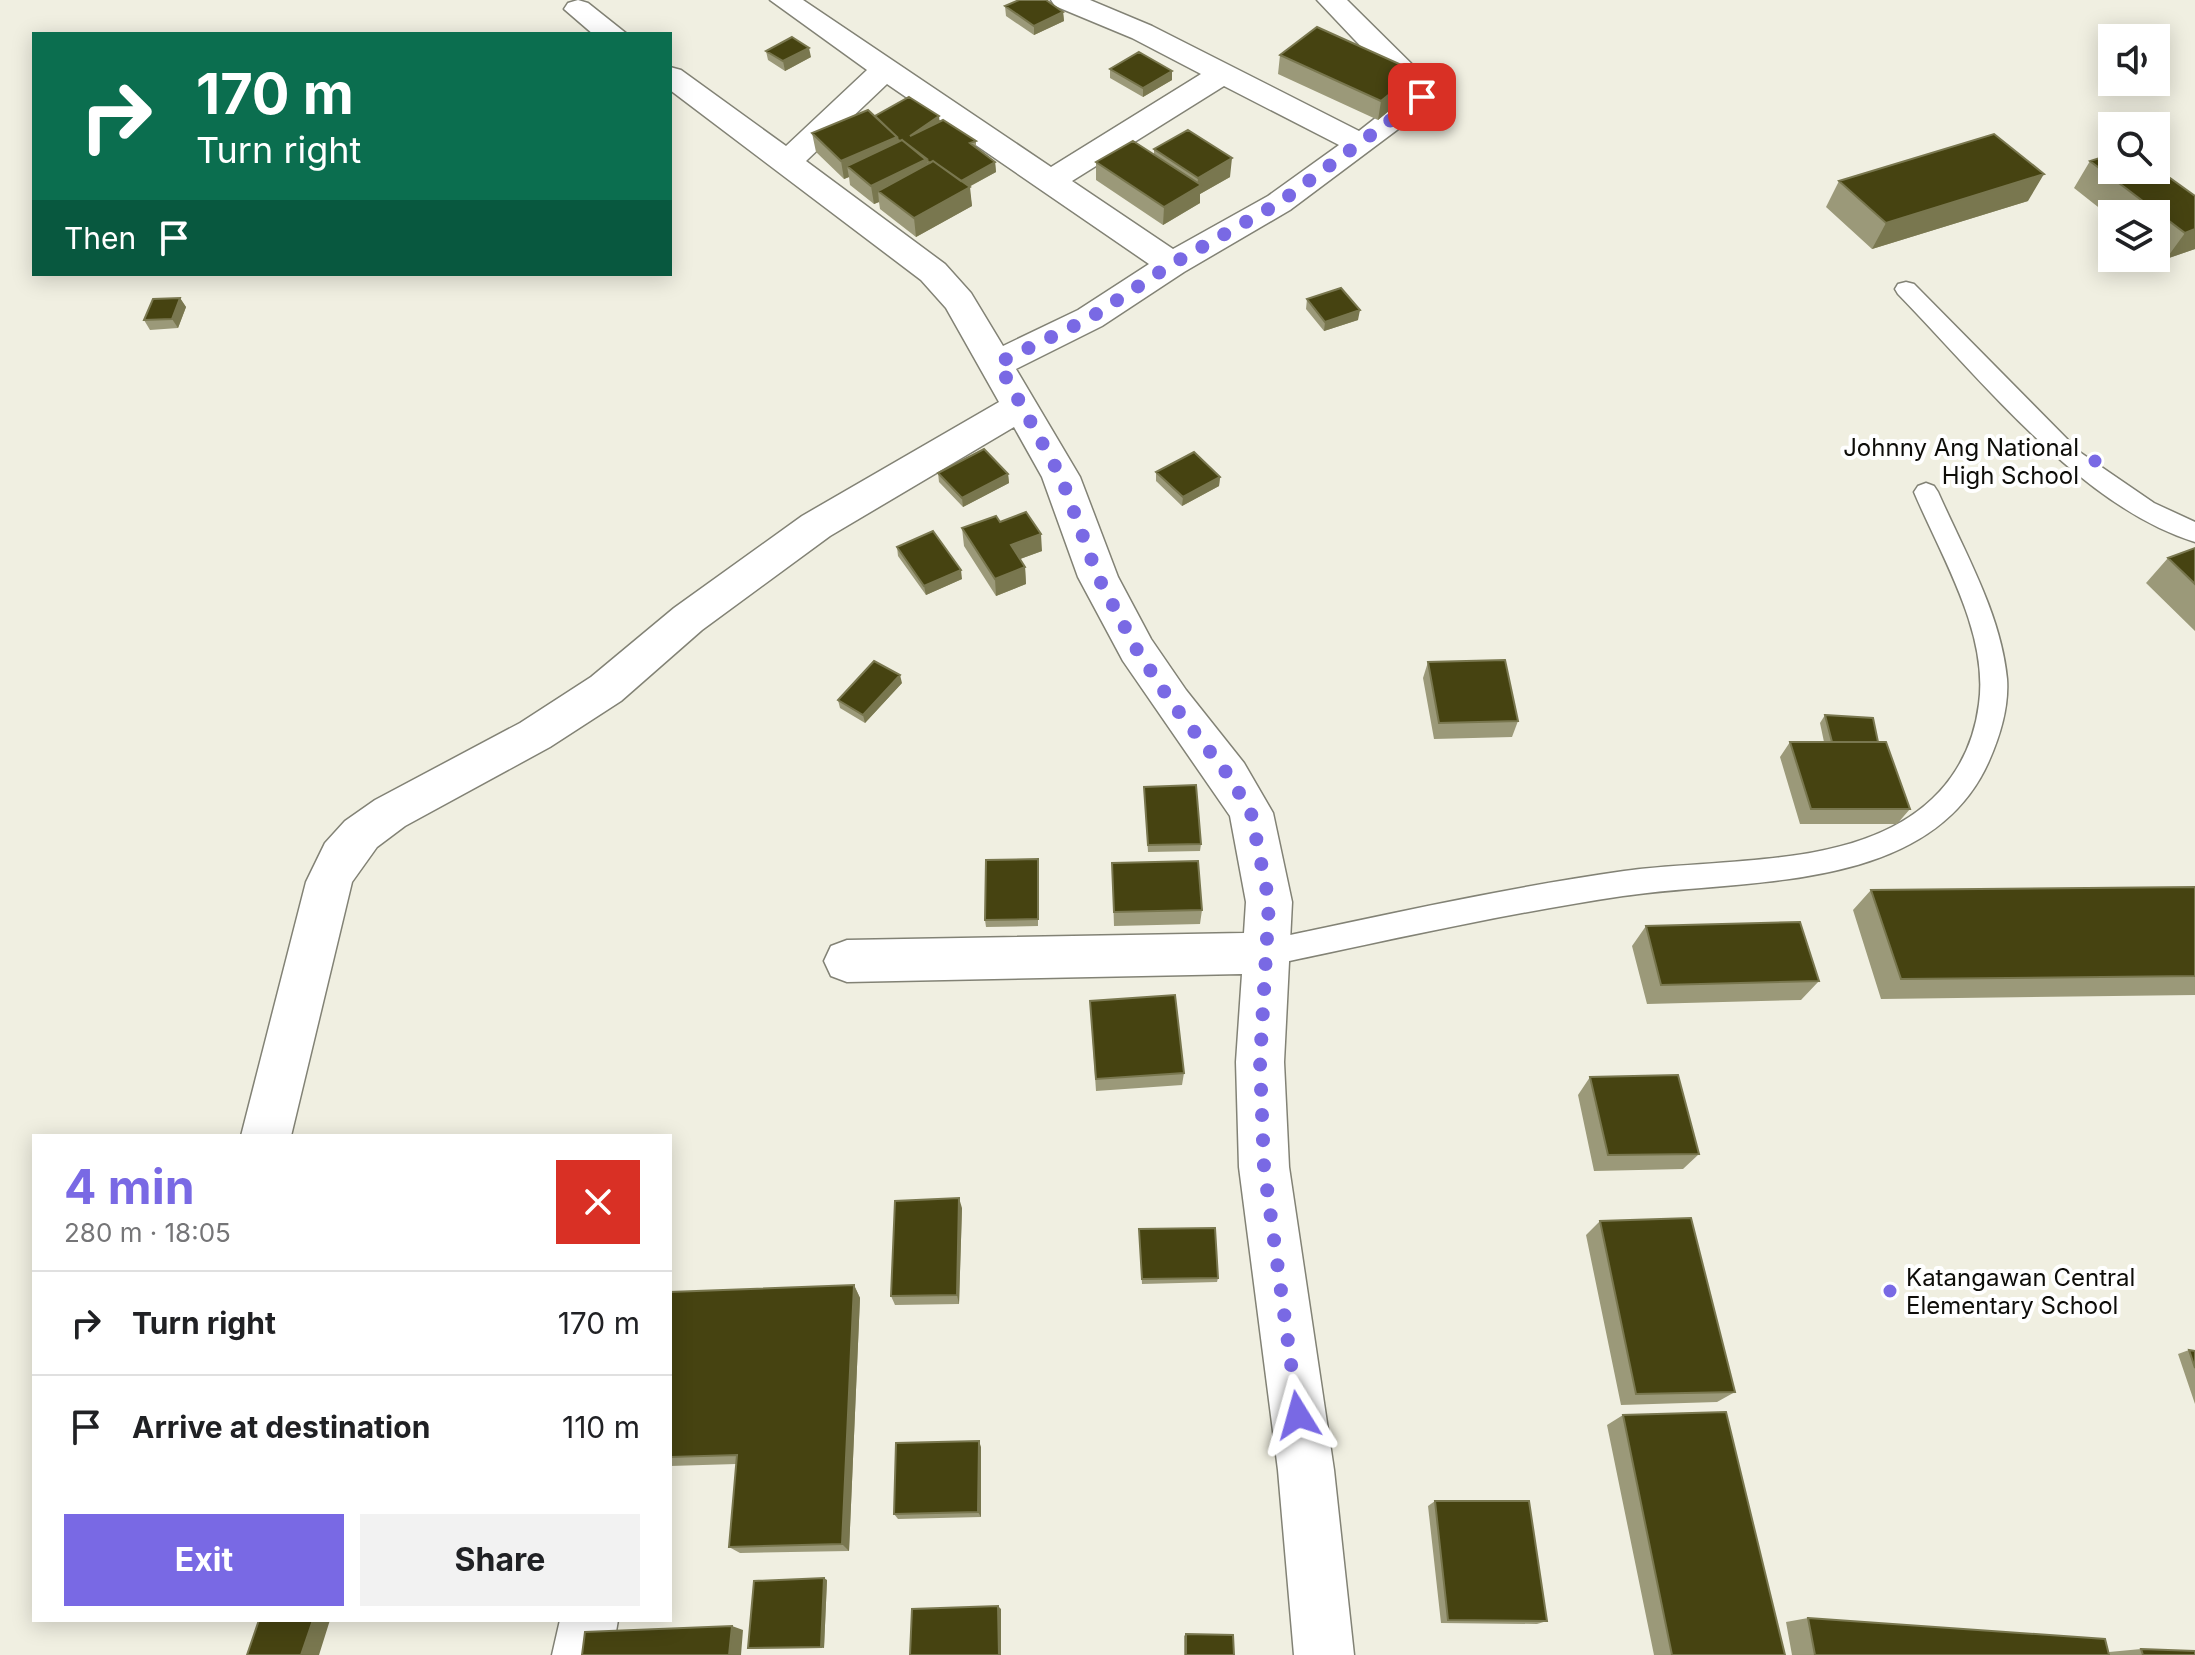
<!DOCTYPE html>
<html lang="en">
<head>
<meta charset="utf-8">
<style>
  :root { --surface:#fff; --page:#f2f2f2; --text:#202124; --muted:#757577; --line:#e0e0e0; --accent:#7969e4 }
  body { margin:0; font-family:Inter,sans-serif; background:var(--page); color:var(--text); height:100vh; display:flex; flex-direction:column; font-size:30px; white-space:nowrap }
  * { box-sizing:border-box; margin:0 }
  p { font-size:26px; color:var(--muted) }
  .icon { flex:none; width:44px; height:44px; fill:none; stroke:currentColor; stroke-width:2; stroke-linecap:round; stroke-linejoin:round }
  .map { position:relative; flex:1; overflow:hidden }
  .sheet { position:absolute; left:32px; top:1134px; width:640px; height:488px; display:flex; flex-direction:column; background:var(--surface); border-radius:0px; box-shadow:0 4px 20px #0003 }
  .sheet>* { flex:none }
  .banner { position:absolute; left:32px; top:32px; width:640px; height:244px; border-radius:0px; box-shadow:0 4px 20px #0003; background:#0b6e4f; color:#fff; overflow:hidden }
  .controls { position:absolute; left:2098px; top:24px; display:grid; gap:16px }
  .controls a { display:grid; place-items:center; width:72px; height:72px; border-radius:0px; background:var(--surface); box-shadow:0 4px 20px #0003; font-size:40px }
  .pin { position:absolute; display:grid; place-items:center; width:68px; height:68px; color:#fff; margin:-34px; border-radius:16px; box-shadow:0 4px 12px #0006 }
  .me { position:absolute; width:88px; margin:-44px; rotate:352deg; stroke-linejoin:round; filter:drop-shadow(0 0 6px #0008) }
  .turn { display:flex; align-items:center; gap:28px; height:168px; padding:0 32px; font-size:36px }
  .turn .icon { width:104px; height:104px; stroke-width:2.5 }
  .turn b { display:block; font-size:56px; line-height:68px }
  .then { display:flex; align-items:center; height:76px; padding:0 32px; background:#0003; gap:16px; font-size:30px }
  .round { display:grid; place-items:center; flex:none; width:84px; height:84px; border-radius:0px; background:var(--page) }
  .headline { display:flex; align-items:center; justify-content:space-between; height:136px; padding:0 32px }
  h1 { font-size:48px; font-weight:700; line-height:60px; color:var(--accent) }
  .action { display:flex; gap:16px; margin-top:auto; padding:16px 32px }
  .action a { flex:1; height:92px; border-radius:0px; background:var(--accent); color:#fff; font-size:32px; font-weight:700; line-height:92px; text-align:center }
  .action a+a { background:var(--page); color:var(--text) }
  ul { padding:0; list-style:none }
  li { display:flex; align-items:center; gap:24px; height:104px; padding:0 32px; border-top:2px solid var(--line) }
  li div { flex:1 }
  li b { display:block; font-size:30px }
  li em { font-style:normal }
  .map>svg:first-child { display:block }
  .lines { fill:none; stroke-linecap:round; stroke-linejoin:round }
  .service-casing { stroke:#828275; stroke-width:3 }
  .minor-casing { stroke:#828275; stroke-width:3 }
  .service { fill:#fff; fill-rule:evenodd }
  .minor { fill:#fff; fill-rule:evenodd }
  .wall { fill:#9b9979 }
  .shaded-wall { fill:#79774f }
  .building { fill:#464311; stroke:#79774f; stroke-width:2 }
  .route { stroke:#7969e4; stroke-width:14; stroke-dasharray:0 25.2 }
  .poi-dot { fill:#7969e4; stroke:#fff; stroke-width:3 }
  .labels { text-anchor:middle; dominant-baseline:central; stroke-width:8; stroke-linejoin:round; paint-order:stroke }
  .poi-label { font-size:24px; fill:#0e0d09; stroke:#fff; text-anchor:end }
</style>
</head>
<body>
<div class="map">
<svg width="2195" height="1655" viewBox="0 0 2195 1655">
  <rect width="100%" height="100%" fill="#f0efe1"/>
  <g class="lines">
    <defs>
      <path id="service" d="M1906,282L1914,284L2081,453L2154,503L2195,522V542C2081,507 1980,378 1898,294L1895,289L1898,284Z
        M1926,483L1934,486L1938,492C1964,551 2001,614 2007,679C2009,707 2000,736 1989,761C1930,895 1744,878 1623,896C1503,914 1384,941 1266,966L1256,962L1251,953L1256,944L1266,940C1385,915 1504,888 1624,871C1707,860 1817,866 1892,827C1941,802 1972,760 1979,704C1989,633 1941,556 1914,492L1918,486Z"/>
      <path id="minor" d="M578,0L588,3L627,34H593L564,9L568,3Z
        M770,0H803L1051,167L1201,74L1132,38L1055,6L1051,0H1090L1152,26L1359,131L1406,94L1317,0H1347L1436,88L1437,97L1433,103L1290,210L1184,272L1102,326L1016,369L1080,477L1118,577L1151,639L1186,690L1244,763L1273,813L1292,902L1284,1062L1289,1167L1334,1470L1354,1655H1294L1278,1470L1239,1167L1236,1062L1242,974L847,982L831,976L824,961L831,946L847,940L1244,933L1246,902L1230,816L1123,661L1078,577L1042,477L1014,427L830,536L702,630L621,701L550,747L405,826L377,847L352,882L291,1136H241L306,882L325,843L345,821L375,800L520,723L591,677L674,608L802,516L999,402L946,308L921,280L670,90V67L681,70L786,146L867,70ZM887,84L1149,264L1078,310L1003,346L971,293L945,264L806,161ZM1224,86L1339,145L1268,196L1173,249L1072,181Z
        M560,1620H618L612,1655H552Z"/>
    </defs>
    <use href="#service" class="service-casing"/>
    <use href="#minor" class="minor-casing"/>
    <use href="#service" class="service"/>
    <use href="#minor" class="minor"/>
  </g>
  <path class="wall" d="M1005,6L1063,12L1064,21L1034,35L1006,16Z
    M766,51L811,57L785,71L768,60Z
    M1280,55L1414,90L1378,120L1278,74Z
    M1110,69L1172,80L1143,97L1110,78Z
    M875,116L940,122L976,141V148L995,162L996,172L969,187L972,206L916,237L880,209L879,202L874,204L850,185L849,177L844,179L816,152L812,133Z
    M1154,149L1230,177L1200,194V203L1163,225L1096,180V162L1154,154Z
    M2090,161L2195,196V249L2166,259L2156,251V214H2112V218L2074,188Z
    M1839,181L2028,201L1872,249L1826,207Z
    M180,298L186,307L178,328L150,330L144,320Z
    M1307,299L1358,320L1324,331L1306,309Z
    M1156,472L1220,477L1219,486L1182,506L1156,481Z
    M938,473L1008,474L1009,483L963,507L939,482Z
    M1000,522L1042,551L1020,559L1025,567L1026,584L996,596L964,546L962,528Z
    M897,547L962,579L926,595L898,556Z
    M2195,548V631L2146,583L2168,558Z
    M1428,662L1518,721L1512,737L1434,739L1423,678Z
    M902,683L865,723L840,708L838,700Z
    M1825,715L1878,742L1910,809L1897,824H1800L1780,757L1790,742H1824L1820,723Z
    M1144,787L1201,844L1200,851L1148,852Z
    M1112,863L1202,910L1200,924L1114,926Z
    M1038,866V926L986,927L985,920Z
    M2195,887V995L1881,999L1853,910L1871,890Z
    M1646,926L1819,981L1801,1000L1647,1004L1632,946Z
    M1090,1001L1184,1073L1182,1085L1096,1091Z
    M1590,1077L1699,1154L1683,1169L1594,1171L1578,1095Z
    M962,1208L959,1304L895,1305L891,1296Z
    M1600,1221L1735,1392L1717,1402L1621,1405L1586,1235Z
    M1139,1229L1218,1278L1217,1282L1142,1284Z
    M854,1285L860,1298L849,1551L740,1553L729,1547L736,1464L670,1466V1292Z
    M2189,1350L2195,1351V1404L2178,1354Z
    M1623,1415L1785,1655H1654L1607,1425Z
    M981,1447V1517L898,1519L894,1514Z
    M1435,1501L1547,1621L1537,1624L1441,1623L1428,1506Z
    M827,1580L824,1648L752,1649L748,1648Z
    M1808,1618L2109,1655H1792L1786,1622Z
    M1186,1634L1234,1655H1184V1636Z
    M2141,1649L2195,1655H2109V1652Z"/>
  <path class="shaded-wall" d="M1063,12L1064,21L1034,35V26Z
    M809,48L811,57L785,71L783,61Z
    M1172,71V80L1143,97V88Z
    M1417,72L1414,90L1378,120L1381,101Z
    M939,116L940,125L910,136Z
    M897,137L900,156L847,166L849,177L844,179L841,161Z
    M1232,158L1230,177L1200,194V203L1163,225L1164,207L1197,187L1198,178Z
    M927,159L929,177L878,191L879,202L874,204L871,186Z
    M995,162L996,172L959,192L958,183Z
    M2044,174L2028,201L1872,249L1886,223Z
    M970,187L972,206L916,237L914,218Z
    M2195,229V249L2166,259L2185,233Z
    M180,298L186,307L178,328L172,319Z
    M1360,310L1358,320L1324,331L1325,322Z
    M1008,474L1009,483L963,507L962,498Z
    M1220,477L1219,486L1182,506L1183,497Z
    M1041,534L1042,551L1012,562L1011,545Z
    M1025,567L1026,584L996,596L995,579Z
    M961,570L962,579L926,595L924,586Z
    M900,675L902,683L865,723L863,715Z
    M959,1198L962,1208L959,1304L957,1295Z
    M854,1285L860,1298L849,1551L842,1544Z
    M979,1441L981,1447V1517L978,1512Z
    M824,1578L827,1580L824,1648L821,1647Z
    M998,1606L1001,1609V1655H999Z
    M313,1620H330L319,1655H301Z
    M732,1626L743,1630L741,1655H729Z"/>
  <path class="building" d="M1019,0H1046L1063,12L1034,26L1005,6Z
    M1317,27L1417,72L1381,101L1280,55Z
    M792,37L809,48L783,61L766,51Z
    M1139,52L1172,71L1143,88L1110,69Z
    M909,97L939,116L910,136L943,120L976,141L970,143L995,162L961,181L933,161L930,163L902,140L900,141L898,140L897,137L875,116Z
    M868,110L897,137L841,161L812,133Z
    M1188,130L1232,158L1198,178L1154,149Z
    M1994,134L2044,174L1886,223L1839,181Z
    M902,140L927,159L871,186L847,166Z
    M1133,141L1201,185L1164,207L1096,162Z
    M2112,154V170H2156V168L2195,196V229L2185,233L2090,161Z
    M933,161L970,187L914,218L878,191Z
    M1341,288L1360,310L1325,322L1307,299Z
    M180,298L172,319L144,320L153,299Z
    M984,449L1008,474L962,498L938,473Z
    M1194,452L1220,477L1183,497L1156,472Z
    M1026,512L1041,534L1011,545L1025,567L995,579L962,528L996,516L1000,522Z
    M933,531L961,570L924,586L897,547Z
    M2195,548V584L2168,558Z
    M1505,660L1518,721L1439,723L1428,662Z
    M874,661L900,675L863,715L838,700Z
    M1825,715L1873,718L1878,742H1832Z
    M1790,742H1886L1910,809H1811Z
    M1196,785L1201,844L1148,845L1144,787Z
    M1038,859V919L985,920L986,860Z
    M1198,861L1202,910L1114,912L1112,863Z
    M2195,887V976L1901,979L1871,890Z
    M1800,922L1819,981L1661,985L1646,926Z
    M1175,995L1184,1073L1096,1079L1090,1001Z
    M1678,1075L1699,1154L1608,1155L1590,1077Z
    M959,1198L957,1295L891,1296L895,1201Z
    M1691,1218L1735,1392L1636,1394L1600,1221Z
    M1215,1228L1218,1278L1142,1279L1139,1229Z
    M854,1285L842,1544L729,1547L737,1455L670,1457V1292Z
    M2189,1350L2195,1351V1368Z
    M1726,1412L1785,1655H1672L1623,1415Z
    M979,1441L978,1512L894,1514L896,1443Z
    M1435,1501H1529L1547,1621L1448,1620Z
    M824,1578L821,1647L748,1648L754,1581Z
    M998,1606L999,1655H910L912,1609Z
    M1808,1618L2105,1639L2109,1655H1815Z
    M259,1620H313L301,1655H247Z
    M732,1626L729,1655H582L585,1632Z
    M1186,1634L1233,1635L1234,1655H1186Z
    M2141,1649L2195,1651V1655H2143Z"/>
  <g class="lines">
    <path class="route" d="M1298,1415L1264,1167L1260,1062L1269,902L1251,813L1229,776L1171,702L1137,650L1098,577L1061,477L998,363L1090,318L1172,264L1279,203L1422,97"/>
  </g>
  <g class="poi-dot">
    <circle cx="2095" cy="461" r="8"/>
    <circle cx="1890" cy="1291" r="8"/>
  </g>
  <g class="labels">
    <g class="poi-label">
      <text x="2079" y="447">Johnny Ang National<tspan x="2079" dy="28">High School</tspan></text>
      <text x="1906" y="1277" text-anchor="start">Katangawan Central<tspan x="1906" dy="28">Elementary School</tspan></text>
    </g>
  </g>
</svg>
<div class="controls">
<a><svg class="icon" aria-label="sound" viewBox="0 0 24 24"><path d="M4 9h4l5-4v14l-5-4H4zM17 9q2 3 0 6"/></svg></a>
<a><svg class="icon" aria-label="search" viewBox="0 0 24 24"><circle cx="10" cy="10" r="6"/><path d="M15 15l6 6"/></svg></a>
<a><svg class="icon" aria-label="layers" viewBox="0 0 24 24"><path d="M12 4l9 5-9 5-9-5zM3 14l9 5 9-5"/></svg></a>
</div>
<div class="pin" style="left:1422px;top:97px;background:#d93025"><svg class="icon" aria-label="arrive" viewBox="0 0 24 24"><path d="M6 21V4h12l-3 4 3 4H6"/></svg></div>
<svg class="me" style="left:1298px;top:1415px" viewBox="-20 -20 40 40"><path d="M0-17L14 15 0 8-14 15z" fill="#7969e4" stroke="#fff" stroke-width="4"/></svg>
<div class="banner">
<div class="turn"><svg class="icon" aria-label="right" viewBox="0 0 24 24"><path d="M7 20v-9h11M14 6l5 5-5 5"/></svg><div><b>170 m</b>Turn right</div></div>
<div class="then">Then<svg class="icon" aria-label="arrive" viewBox="0 0 24 24"><path d="M6 21V4h12l-3 4 3 4H6"/></svg></div>
</div>
<section class="sheet">
<div class="headline"><div><h1>4 min</h1><p>280 m · 18:05</p></div><a class="round" style="background:#d93025;color:#fff"><svg class="icon" aria-label="close" viewBox="0 0 24 24"><path d="M6 6l12 12M18 6L6 18"/></svg></a></div>
<ul>
<li><svg class="icon" aria-label="right" viewBox="0 0 24 24"><path d="M7 20v-9h11M14 6l5 5-5 5"/></svg><div><b>Turn right</b></div><em>170 m</em></li>
<li><svg class="icon" aria-label="arrive" viewBox="0 0 24 24"><path d="M6 21V4h12l-3 4 3 4H6"/></svg><div><b>Arrive at destination</b></div><em>110 m</em></li>
</ul>
<div class="action"><a>Exit</a><a>Share</a></div>
</section>
</div>
</body>
</html>
